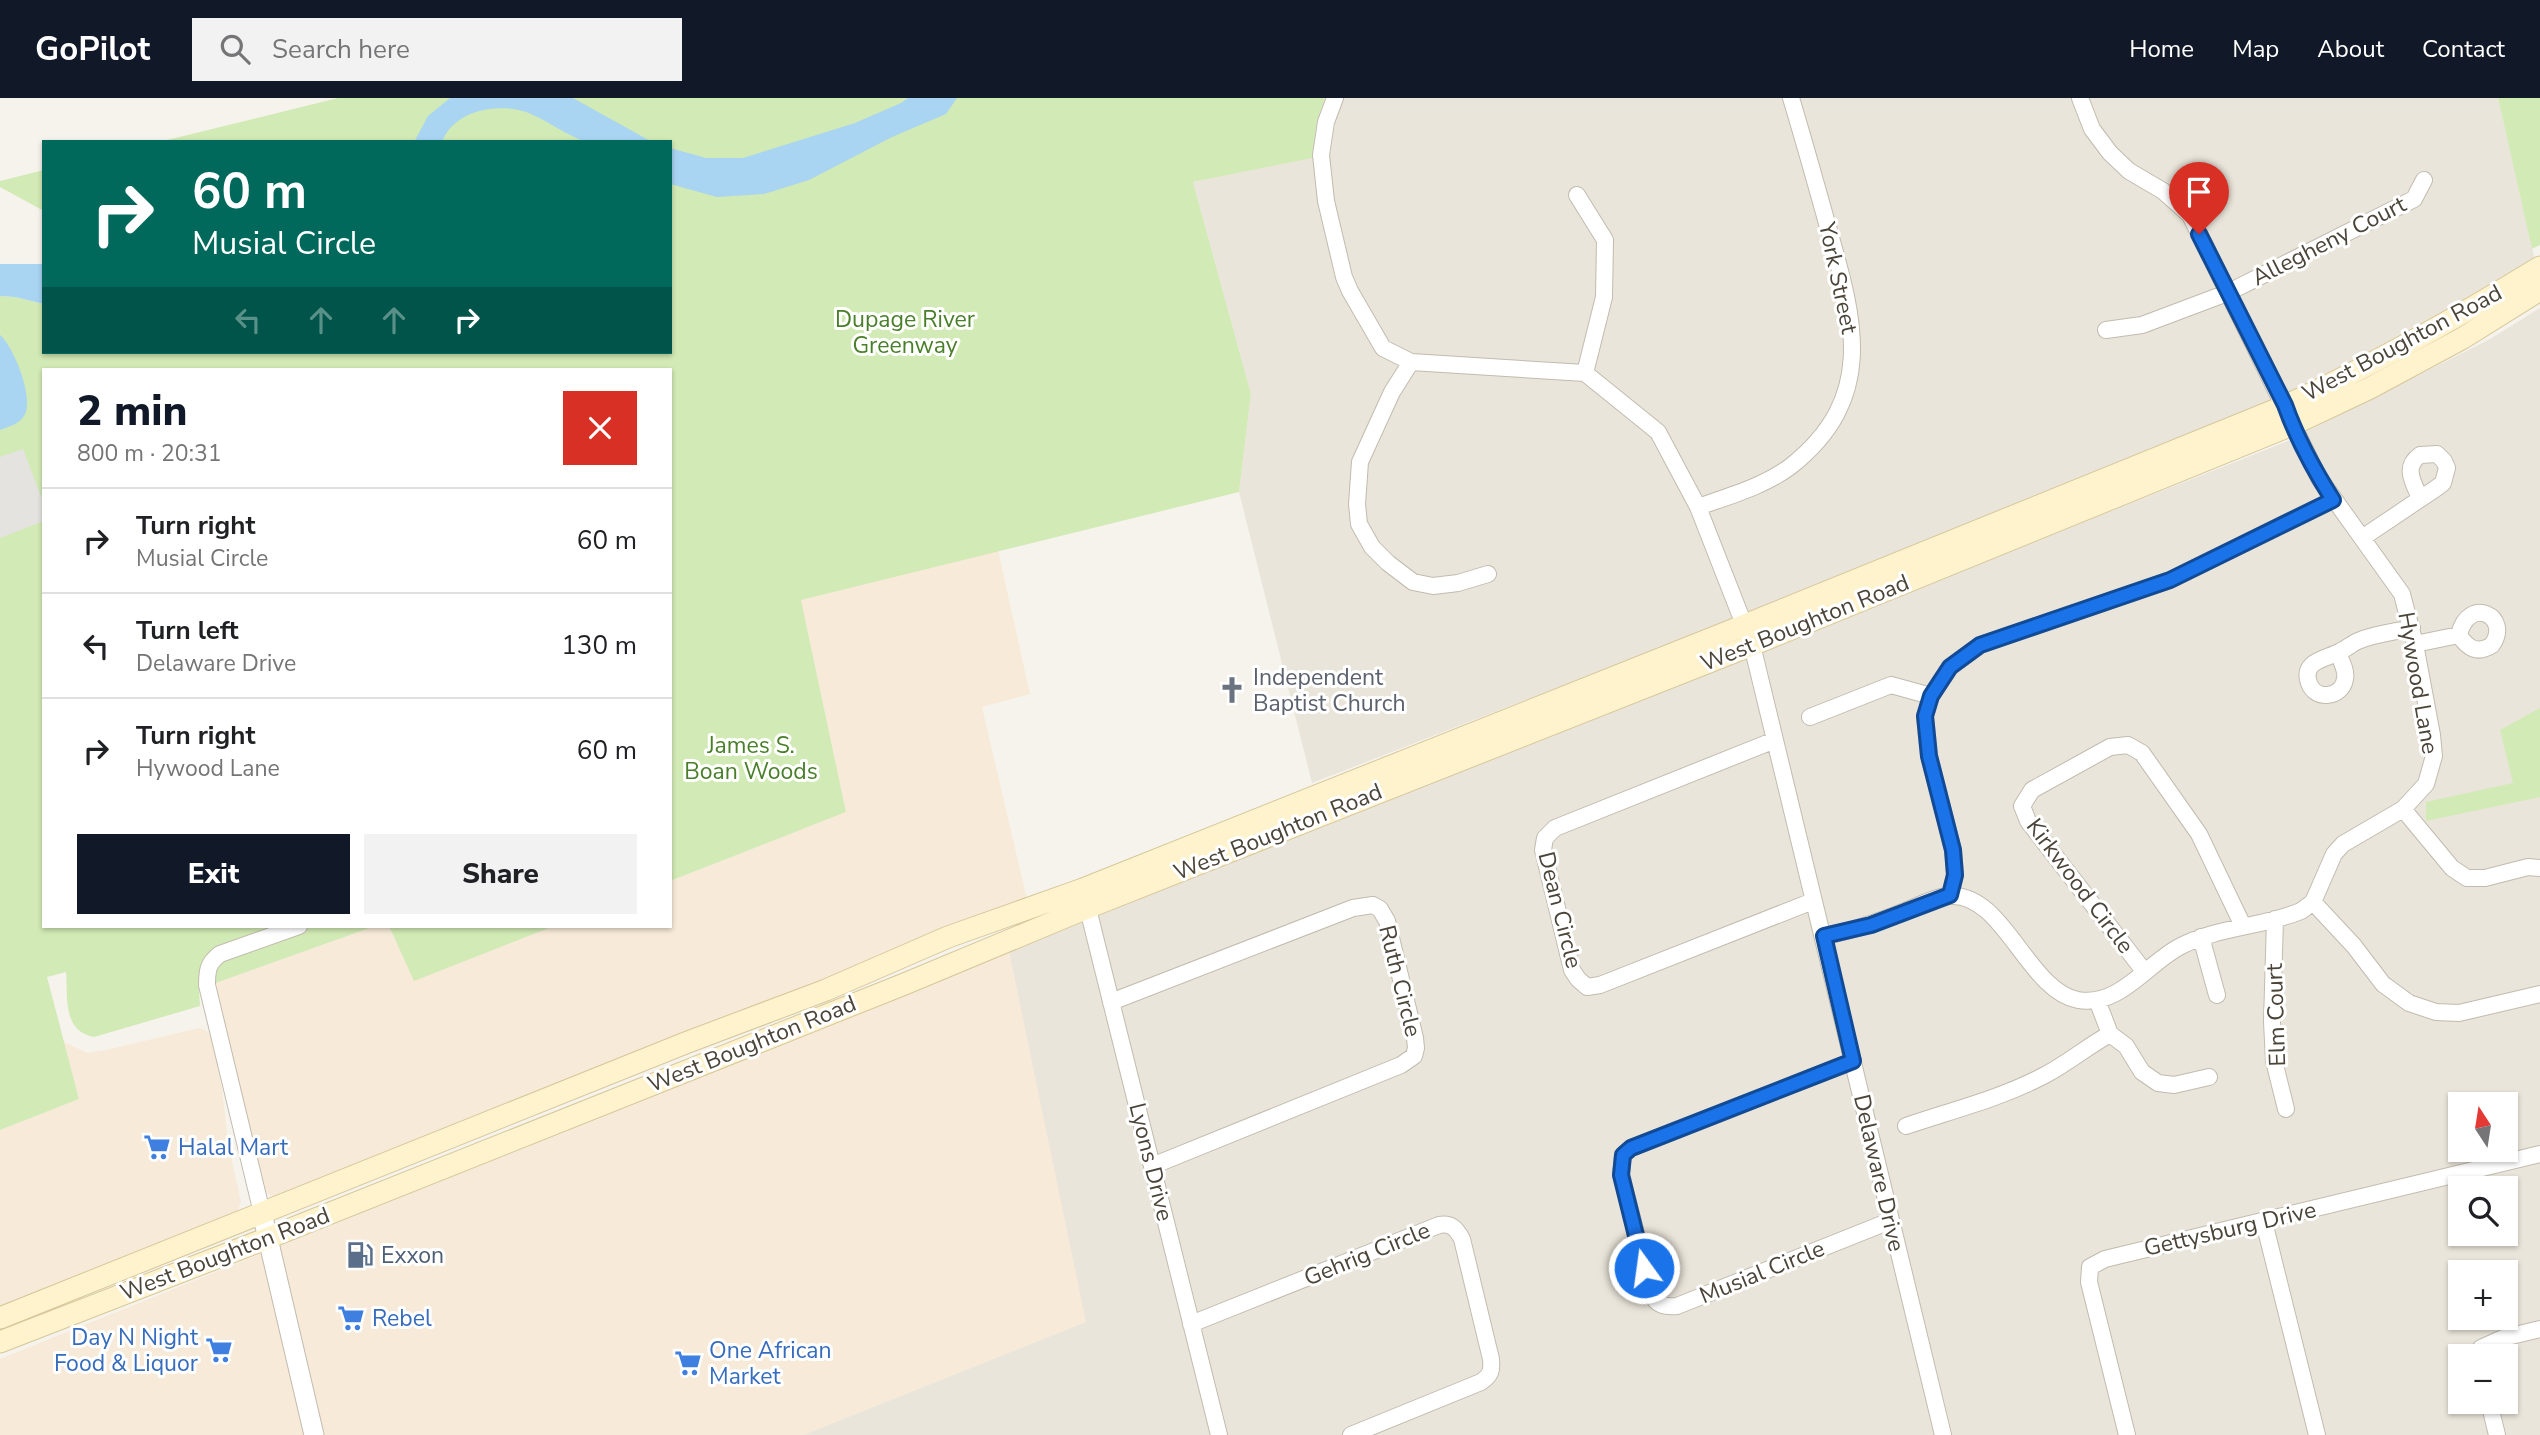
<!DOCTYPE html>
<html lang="en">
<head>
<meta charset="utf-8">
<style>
  :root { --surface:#fff; --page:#f2f2f2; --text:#202124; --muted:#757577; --line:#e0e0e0; --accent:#111827 }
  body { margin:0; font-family:"Nunito Sans",sans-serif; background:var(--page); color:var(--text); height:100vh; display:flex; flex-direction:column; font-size:26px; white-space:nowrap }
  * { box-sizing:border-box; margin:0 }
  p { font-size:23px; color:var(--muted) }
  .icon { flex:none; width:38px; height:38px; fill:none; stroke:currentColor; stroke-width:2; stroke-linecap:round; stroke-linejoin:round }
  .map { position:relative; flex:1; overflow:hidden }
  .drawer { position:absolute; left:42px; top:270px; width:630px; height:560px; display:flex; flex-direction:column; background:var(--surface); border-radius:0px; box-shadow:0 2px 5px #0004 }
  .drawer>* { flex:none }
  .hud { position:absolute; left:42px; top:42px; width:630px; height:214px; border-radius:0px; box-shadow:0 2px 5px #0004; background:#00695c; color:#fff; overflow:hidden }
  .needle { width:46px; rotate:348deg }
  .tools { position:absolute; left:2448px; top:994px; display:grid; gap:14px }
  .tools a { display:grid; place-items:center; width:70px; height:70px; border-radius:0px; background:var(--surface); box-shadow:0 2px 5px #0004; font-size:35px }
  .pin { position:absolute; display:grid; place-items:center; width:60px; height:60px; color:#fff; margin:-72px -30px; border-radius:50% 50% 50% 0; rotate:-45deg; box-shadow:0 0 7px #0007 }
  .pin .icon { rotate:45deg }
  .me { position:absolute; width:77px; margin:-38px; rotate:346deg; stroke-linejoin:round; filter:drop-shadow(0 0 5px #0008) }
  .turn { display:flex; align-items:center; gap:24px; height:147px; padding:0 35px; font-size:32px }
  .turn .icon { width:91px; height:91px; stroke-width:2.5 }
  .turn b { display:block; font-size:49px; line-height:60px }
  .lanes { display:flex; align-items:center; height:66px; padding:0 35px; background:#0003; justify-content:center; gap:35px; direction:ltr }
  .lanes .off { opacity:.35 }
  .round { display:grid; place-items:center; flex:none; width:74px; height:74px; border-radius:0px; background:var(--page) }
  .headline { display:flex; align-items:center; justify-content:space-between; height:119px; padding:0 35px }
  h1 { font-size:42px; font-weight:800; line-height:52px; color:var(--accent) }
  .button { display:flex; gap:14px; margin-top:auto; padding:14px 35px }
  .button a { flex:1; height:80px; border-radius:0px; background:var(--accent); color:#fff; font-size:28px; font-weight:800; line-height:80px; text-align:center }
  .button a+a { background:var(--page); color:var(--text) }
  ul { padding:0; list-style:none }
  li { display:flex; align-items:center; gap:21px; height:105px; padding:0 35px; border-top:2px solid var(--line) }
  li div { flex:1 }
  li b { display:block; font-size:26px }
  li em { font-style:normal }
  header { display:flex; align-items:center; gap:42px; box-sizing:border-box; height:98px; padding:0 35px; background:var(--accent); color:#fff }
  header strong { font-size:33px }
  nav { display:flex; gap:38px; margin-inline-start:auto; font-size:24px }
  .search { width:490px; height:63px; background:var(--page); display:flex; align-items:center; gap:18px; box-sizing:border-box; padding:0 24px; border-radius:0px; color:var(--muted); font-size:26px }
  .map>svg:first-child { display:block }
  .residential { fill:#eae5da; fill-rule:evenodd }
  .commercial { fill:#f7ead8 }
  .green { fill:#d2eab5 }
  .parking { fill:#e5e3e0 }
  .water { fill:#a9d4f2 }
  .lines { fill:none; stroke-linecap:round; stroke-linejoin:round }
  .minor-casing { stroke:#c2bbae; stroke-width:18 }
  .tertiary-casing { stroke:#c2bbae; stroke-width:21 }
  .secondary-casing { stroke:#d6c79b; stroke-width:23 }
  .minor { stroke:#fff; stroke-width:16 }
  .tertiary { stroke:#fff; stroke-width:19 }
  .secondary { stroke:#fff3cd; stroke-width:21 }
  .route-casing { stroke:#114b97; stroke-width:18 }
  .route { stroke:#1a73e8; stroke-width:12 }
  .labels { text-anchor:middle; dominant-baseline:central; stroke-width:6; stroke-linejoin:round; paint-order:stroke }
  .street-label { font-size:23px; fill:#4b4439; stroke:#fff }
  .park-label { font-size:23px; fill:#4a7f2a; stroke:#fff }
  .worship-label { font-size:23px; fill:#5b616d; stroke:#fff; text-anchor:start }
  .shop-label { font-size:23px; fill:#366cbe; stroke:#fff; text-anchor:start }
  .service-label { font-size:23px; fill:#4e5e75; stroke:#fff; text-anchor:start }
</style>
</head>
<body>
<header>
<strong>GoPilot</strong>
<div class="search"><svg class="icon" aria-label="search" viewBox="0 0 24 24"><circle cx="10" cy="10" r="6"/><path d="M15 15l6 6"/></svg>Search here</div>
<nav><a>Home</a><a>Map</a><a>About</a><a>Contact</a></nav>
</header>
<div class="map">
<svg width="2540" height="1337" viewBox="0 0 2540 1337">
  <rect width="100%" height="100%" fill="#f6f3ec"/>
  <path class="residential" d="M1343,0H2498L2535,163L2290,300L1747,516L1312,685L1239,394L1251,296L1193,84L1330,56L1336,20Z
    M2540,210V1337H803L1085,1224L1009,854L1080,822L2288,343L2490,241ZM2460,1006H2506V1052H2460ZM2460,1090H2506V1136H2460ZM2460,1174H2506V1220H2460ZM2460,1258H2506V1304H2460Z"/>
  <path class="commercial" d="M998,452L1030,596L982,609L1028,806L276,1100L268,1096L261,1089L215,885L375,828H389L414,882L554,828H670V783L846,714L801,502Z
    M1009,854L1086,1224L803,1337H0V1261Z
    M199,930L207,933L211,938L222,990L228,1045L241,1104L236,1117L0,1213V1032L79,1001L64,944L87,955L106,952Z"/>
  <path class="green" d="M338,0H1325L1317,23L1312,60L1193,84L1251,296L1239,394L801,502L846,714L670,783V271H44V828H375L199,891L200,908L94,939C62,933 68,899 66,874L47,879L79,1001L0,1032V198L15,199L44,206V254H670V44H159Z
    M2498,0H2540V147L2532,151Z
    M44,72V113L0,89V83Z
    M2540,610V699L2426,723V704L2513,685L2500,632Z
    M389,828H554L414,883Z"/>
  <path class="parking" d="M23,351L44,406V423L0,440V359Z"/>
  <path class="water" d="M450,0H573L652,44C635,44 602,47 588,44C566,39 542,17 519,12C491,6 453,14 442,44H414L428,18Z
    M908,0H957L946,16L892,39L809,82L764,96L717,99L670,86V50L706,60H743L855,25L901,5Z
    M0,166H44V206L15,199L0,198Z
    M0,237C14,249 35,302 24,318C19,326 8,329 0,332Z"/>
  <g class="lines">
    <defs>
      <path id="minor" d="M1335,0L1326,24L1321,57L1326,103L1344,179L1350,193L1383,250L1411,264L1392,294L1360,364L1357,406L1359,426L1372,449L1388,465L1413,484L1433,488L1458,485L1488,476
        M1577,97L1605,142L1604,199L1585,275
        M2106,232L2142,227L2227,195L2414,101L2424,82
        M1411,264L1585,275L1658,334L1698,409L1752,547L1943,1337
        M1698,409C1729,398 1765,388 1791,368C1878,299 1854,221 1828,129C1816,86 1804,43 1791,0
        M2362,440L2435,391L2443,385L2447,370L2444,363L2437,356L2420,357C2403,369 2413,384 2420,400
        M2415,546L2459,537C2468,551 2478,556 2492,547C2512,518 2468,497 2459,537
        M2338,555C2341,563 2347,573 2345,581C2342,600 2315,603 2309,585C2301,563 2326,561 2339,554C2346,551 2351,546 2358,543C2374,536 2394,534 2412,530
        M1810,619L1891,587L1931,598
        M1775,642L1555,730L1545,740L1543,752L1572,872L1578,881L1587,889L1600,887L1813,803
        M2403,711L2452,770L2467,780H2485L2528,769L2540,770
        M1950,798L1955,777L1953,752L1929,658L1925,618L1931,598L1950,569L1980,547L2170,482L2333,402
        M1085,799L1219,1337
        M2313,804L2354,848L2383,886L2409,905L2436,914L2459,915L2540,896
        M2275,821L2272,924L2274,963L2286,1011
        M1824,838C1852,833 1878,824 1905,813C1919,808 1935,798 1950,798C2003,794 2028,893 2078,902C2119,909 2146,867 2179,849C2217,829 2262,829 2301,813L2313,804L2334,756L2343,746L2403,711L2426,686L2434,658L2432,637L2415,546L2402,496L2319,380L2190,117L2163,93L2129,73L2110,55L2092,31L2080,0
        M2201,839L2217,897
        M2144,873L2028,723L2022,708L2032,692L2110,649L2128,647L2142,655L2199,736L2243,828
        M2097,902L2110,936L2126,948L2142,974L2158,985L2174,987L2209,979
        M1111,904L1353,810L1373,807L1380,811L1387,823L1415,940L1416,950L1414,958L1401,967L1152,1068
        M1853,963L1631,1050L1623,1057L1621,1077L1652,1197C1657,1208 1666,1209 1677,1208L1890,1123
        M1906,1028C1953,1012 2002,1000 2045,977C2068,965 2088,948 2110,936
        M262,1115L207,887C207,872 208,865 220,856L299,828
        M2264,1124L2317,1337
        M1191,1226L1439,1127C1451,1125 1456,1130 1462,1141L1491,1261C1492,1273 1491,1277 1481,1284L1351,1337
        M2481,1258V1250L2503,1240L2540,1231
        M2489,1304L2497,1337
        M2127,1337L2089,1184L2090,1169L2105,1161L2540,1056"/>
      <path id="tertiary" d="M262,1115L314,1337"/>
      <path id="secondary" d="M0,1220L688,944L826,892L948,839L1083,791L1745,527L2285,308C2373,267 2457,220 2540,169
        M0,1244L268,1140L902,887L1087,810L1752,547L2292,327L2370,290L2463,240L2540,192"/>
    </defs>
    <use href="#minor" class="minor-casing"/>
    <use href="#tertiary" class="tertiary-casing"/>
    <use href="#secondary" class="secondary-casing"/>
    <use href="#minor" class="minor"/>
    <use href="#tertiary" class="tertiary"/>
    <use href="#secondary" class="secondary"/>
  </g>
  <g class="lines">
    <defs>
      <path id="route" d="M1644,1170L1621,1077L1623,1057L1631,1050L1853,963L1824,838L1871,827L1950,797L1955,777L1953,752L1929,658L1925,618L1931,598L1950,569L1980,547L2170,482L2333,402C2314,372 2297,341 2285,307L2199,136"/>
    </defs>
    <use href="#route" class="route-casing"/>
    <use href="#route" class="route"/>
  </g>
  <defs>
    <symbol id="church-bare" viewBox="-9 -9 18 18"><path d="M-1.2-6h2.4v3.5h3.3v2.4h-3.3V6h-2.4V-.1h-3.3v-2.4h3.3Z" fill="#6b7280" stroke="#fff" stroke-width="2.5" paint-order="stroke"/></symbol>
    <symbol id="supermarket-bare" viewBox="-9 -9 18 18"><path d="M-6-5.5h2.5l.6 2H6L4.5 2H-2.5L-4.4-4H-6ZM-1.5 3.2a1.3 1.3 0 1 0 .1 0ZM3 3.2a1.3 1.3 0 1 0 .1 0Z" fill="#3f7fe0" stroke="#fff" stroke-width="2.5" paint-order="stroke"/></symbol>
    <symbol id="fuel-bare" viewBox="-9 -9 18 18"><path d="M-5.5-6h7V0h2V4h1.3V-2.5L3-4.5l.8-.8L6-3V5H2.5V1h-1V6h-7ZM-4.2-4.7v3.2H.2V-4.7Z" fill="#5c6f8a" stroke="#fff" stroke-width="2.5" paint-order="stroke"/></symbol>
  </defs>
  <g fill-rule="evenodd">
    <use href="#church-bare" x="1213" y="573" width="38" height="38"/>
    <use href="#supermarket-bare" x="138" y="1030" width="38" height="38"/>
    <use href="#fuel-bare" x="341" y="1138" width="38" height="38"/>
    <use href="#supermarket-bare" x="332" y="1201" width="38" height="38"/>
    <use href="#supermarket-bare" x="200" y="1233" width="38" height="38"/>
    <use href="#supermarket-bare" x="669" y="1246" width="38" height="38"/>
  </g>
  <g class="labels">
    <g class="street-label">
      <text transform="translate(2329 143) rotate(-27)">Allegheny Court</text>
      <text transform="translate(1838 180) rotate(78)">York Street</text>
      <text transform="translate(2402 245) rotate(-28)">West Boughton Road</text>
      <text transform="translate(1805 525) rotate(-22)">West Boughton Road</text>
      <text transform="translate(2418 585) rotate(80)">Hywood Lane</text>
      <text transform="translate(1278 734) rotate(-22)">West Boughton Road</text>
      <text transform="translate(2080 788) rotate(53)">Kirkwood Circle</text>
      <text transform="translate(1560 812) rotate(76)">Dean Circle</text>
      <text transform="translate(1400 883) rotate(76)">Ruth Circle</text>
      <text transform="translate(2276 917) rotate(-92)">Elm Court</text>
      <text transform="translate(752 946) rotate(-22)">West Boughton Road</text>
      <text transform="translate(1151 1064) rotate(76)">Lyons Drive</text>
      <text transform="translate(1879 1075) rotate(77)">Delaware Drive</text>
      <text transform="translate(2230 1131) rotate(-13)">Gettysburg Drive</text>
      <text transform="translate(225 1156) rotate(-21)">West Boughton Road</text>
      <text transform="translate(1367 1156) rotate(-22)">Gehrig Circle</text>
      <text transform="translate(1762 1174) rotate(-22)">Musial Circle</text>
    </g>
    <g class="park-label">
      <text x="905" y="221">Dupage River<tspan x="905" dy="26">Greenway</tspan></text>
      <text x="751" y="647">James S.<tspan x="751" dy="26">Boan Woods</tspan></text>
    </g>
    <g class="worship-label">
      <text x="1253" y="579">Independent<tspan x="1253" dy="26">Baptist Church</tspan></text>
    </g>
    <g class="shop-label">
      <text x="178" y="1049">Halal Mart</text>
      <text x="372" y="1220">Rebel</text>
      <text x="198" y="1239" text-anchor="end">Day N Night<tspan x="198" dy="26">Food &amp; Liquor</tspan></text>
      <text x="709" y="1252">One African<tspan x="709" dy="26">Market</tspan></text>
    </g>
    <g class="service-label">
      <text x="381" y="1157">Exxon</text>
    </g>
  </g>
</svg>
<div class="tools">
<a><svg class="needle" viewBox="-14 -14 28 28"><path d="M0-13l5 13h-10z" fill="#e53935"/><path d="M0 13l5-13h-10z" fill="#757577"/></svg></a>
<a><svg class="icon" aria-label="search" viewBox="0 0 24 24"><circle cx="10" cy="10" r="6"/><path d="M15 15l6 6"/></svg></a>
<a>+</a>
<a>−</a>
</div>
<div class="pin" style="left:2199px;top:136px;background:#d93025"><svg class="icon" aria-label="arrive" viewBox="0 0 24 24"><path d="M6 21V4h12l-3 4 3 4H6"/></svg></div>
<svg class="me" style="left:1644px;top:1170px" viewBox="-20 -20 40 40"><circle r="17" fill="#1a73e8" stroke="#fff" stroke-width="3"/><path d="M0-11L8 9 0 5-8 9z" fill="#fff"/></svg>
<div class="hud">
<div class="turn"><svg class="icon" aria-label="right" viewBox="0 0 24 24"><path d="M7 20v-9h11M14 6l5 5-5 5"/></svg><div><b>60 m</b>Musial Circle</div></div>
<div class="lanes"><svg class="icon off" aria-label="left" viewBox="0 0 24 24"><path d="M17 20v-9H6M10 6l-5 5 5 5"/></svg><svg class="icon off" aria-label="ahead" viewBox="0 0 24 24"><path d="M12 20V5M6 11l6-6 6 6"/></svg><svg class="icon off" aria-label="ahead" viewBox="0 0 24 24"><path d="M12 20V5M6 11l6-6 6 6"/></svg><svg class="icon" aria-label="right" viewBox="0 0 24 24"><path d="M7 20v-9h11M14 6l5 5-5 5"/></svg></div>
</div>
<section class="drawer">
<div class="headline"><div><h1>2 min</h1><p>800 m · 20:31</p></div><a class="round" style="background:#d93025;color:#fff"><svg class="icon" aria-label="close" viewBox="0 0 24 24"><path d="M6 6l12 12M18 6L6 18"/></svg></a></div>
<ul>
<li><svg class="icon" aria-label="right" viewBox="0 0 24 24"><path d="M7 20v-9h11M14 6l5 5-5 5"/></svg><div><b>Turn right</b><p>Musial Circle</p></div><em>60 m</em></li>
<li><svg class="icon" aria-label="left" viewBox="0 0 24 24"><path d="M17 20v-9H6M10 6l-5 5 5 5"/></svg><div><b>Turn left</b><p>Delaware Drive</p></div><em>130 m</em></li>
<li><svg class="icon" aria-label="right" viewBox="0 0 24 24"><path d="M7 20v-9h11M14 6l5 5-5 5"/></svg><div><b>Turn right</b><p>Hywood Lane</p></div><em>60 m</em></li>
</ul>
<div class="button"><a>Exit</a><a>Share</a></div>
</section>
</div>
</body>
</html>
